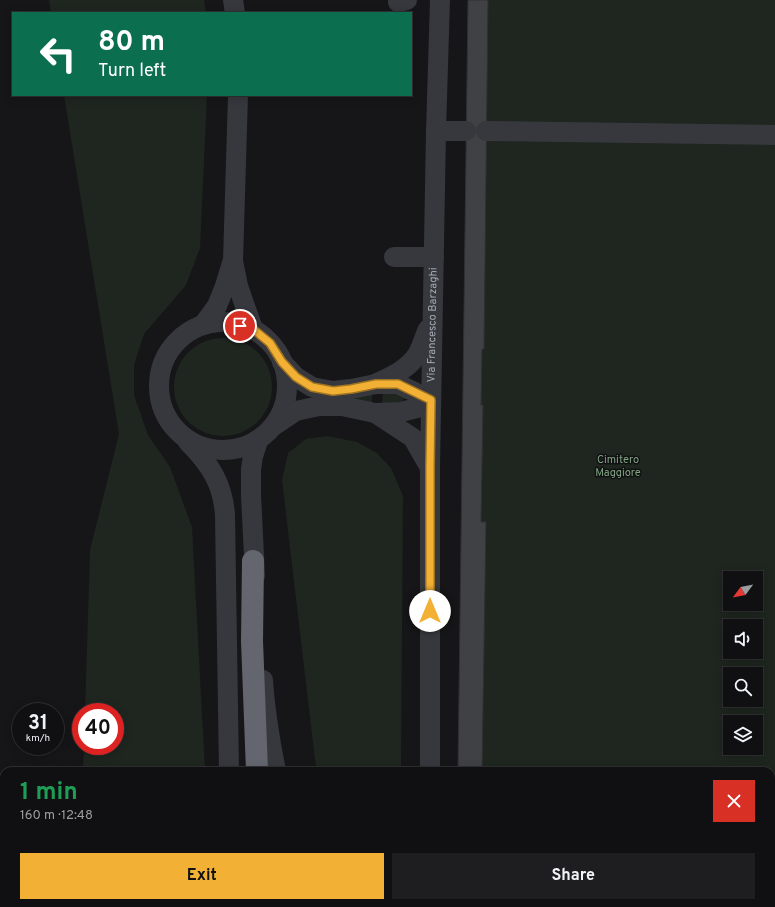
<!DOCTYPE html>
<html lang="en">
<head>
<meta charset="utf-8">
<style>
  :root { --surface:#101012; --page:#1e1e20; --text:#f1f3f6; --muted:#9c9d9f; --line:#303032; --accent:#f2b134 }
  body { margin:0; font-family:Overpass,sans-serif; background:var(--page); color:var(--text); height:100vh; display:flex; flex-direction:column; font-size:15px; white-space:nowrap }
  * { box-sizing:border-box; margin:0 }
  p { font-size:13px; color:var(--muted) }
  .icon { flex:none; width:22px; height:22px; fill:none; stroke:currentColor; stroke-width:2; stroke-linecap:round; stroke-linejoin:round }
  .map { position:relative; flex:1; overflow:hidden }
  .sheet { position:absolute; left:0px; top:767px; width:775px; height:140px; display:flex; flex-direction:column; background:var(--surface); border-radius:12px 12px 0 0; box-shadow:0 2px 10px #0003,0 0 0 1px var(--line) }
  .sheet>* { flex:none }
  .guide { position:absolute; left:12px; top:12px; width:400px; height:84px; border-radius:0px; box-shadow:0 2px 10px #0003,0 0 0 1px var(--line); background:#0b6e4f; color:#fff; overflow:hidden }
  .needle { width:26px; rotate:238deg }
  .controls { position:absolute; left:723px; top:571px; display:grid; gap:8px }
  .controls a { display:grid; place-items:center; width:40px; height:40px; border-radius:0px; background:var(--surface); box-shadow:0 2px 10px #0003,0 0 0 1px var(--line); font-size:20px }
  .speed { position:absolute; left:12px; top:703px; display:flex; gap:8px; font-size:20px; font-weight:700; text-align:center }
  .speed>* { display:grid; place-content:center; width:52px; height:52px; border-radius:50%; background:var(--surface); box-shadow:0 2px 10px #0003,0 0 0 1px var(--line); line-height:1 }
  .speed small { font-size:10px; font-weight:400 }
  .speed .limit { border:6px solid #d22; background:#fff; color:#111 }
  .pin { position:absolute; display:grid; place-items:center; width:34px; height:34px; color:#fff; margin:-17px; border:2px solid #fff; border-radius:50%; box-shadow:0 1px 4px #0007 }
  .me { position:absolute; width:44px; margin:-22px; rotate:0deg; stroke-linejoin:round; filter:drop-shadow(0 0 3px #0008) }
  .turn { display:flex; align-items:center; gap:14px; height:84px; padding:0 20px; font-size:18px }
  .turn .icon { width:52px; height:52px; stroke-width:2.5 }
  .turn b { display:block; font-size:28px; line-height:34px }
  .round { display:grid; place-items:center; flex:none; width:42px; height:42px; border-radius:0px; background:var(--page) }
  .head { display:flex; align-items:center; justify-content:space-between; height:68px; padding:0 20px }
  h1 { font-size:24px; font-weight:700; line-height:30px; color:#1e9e55 }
  .primary-button { display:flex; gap:8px; margin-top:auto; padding:8px 20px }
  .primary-button a { flex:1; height:46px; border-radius:0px; background:var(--accent); color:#111; font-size:16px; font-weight:700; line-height:46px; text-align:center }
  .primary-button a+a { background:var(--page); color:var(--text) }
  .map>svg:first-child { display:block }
  .green { fill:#1e261f; fill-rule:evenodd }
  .building { fill:#404145; stroke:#303034 }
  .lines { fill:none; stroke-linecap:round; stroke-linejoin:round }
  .minor { stroke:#37383d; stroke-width:20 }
  .highway { stroke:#63666e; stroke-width:22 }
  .route-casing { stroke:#9d7322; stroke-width:10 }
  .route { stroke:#f2b134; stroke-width:7 }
  .labels { text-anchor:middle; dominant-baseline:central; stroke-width:3; stroke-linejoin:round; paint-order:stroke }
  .street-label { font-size:11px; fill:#a8adb8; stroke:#111113 }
  .park-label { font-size:11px; fill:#7fa381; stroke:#111113 }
</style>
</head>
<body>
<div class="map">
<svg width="775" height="907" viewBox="0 0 775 907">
  <rect width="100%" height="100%" fill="#161618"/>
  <path class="green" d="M49,0H204L206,13H51Z
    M468,0H775V907H522L518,903H771V771H458ZM730,578H756V604H730ZM730,626H756V652H730ZM730,674H756V700H730ZM730,722H756V748H730Z
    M64,95H207L200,248L186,285L144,334L134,365V395L148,435L170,467L192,527L205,771H83L84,746H115V712H85L90,550L119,434Z
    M174 387a49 49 0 1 1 98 0a49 49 0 1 1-98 0Z
    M383,390L392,391L405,398L400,403L382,406Z
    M372,392V404L352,399Z
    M327,436L357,442L377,453L391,468L403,496L401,771H317L315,760L282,480L288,453L306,439Z
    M118,903H213V907H119Z
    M363,903H425L427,907H365Z"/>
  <path class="building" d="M468,0H488L484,349H482L481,405H483L481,522H486L482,771H458Z
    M518,903H546L550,907H522Z"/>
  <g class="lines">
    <g class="minor">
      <path d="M233,0L235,13"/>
      <path d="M398,2L407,0"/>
      <path d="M238,95L233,261L238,286L253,329"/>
      <path d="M436,131H466"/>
      <path d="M486,131L775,135"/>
      <path d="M394,257H434"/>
      <circle cx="223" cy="386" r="64"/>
      <path d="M203,325L217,306L225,286L232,263"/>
      <path d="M282,362L296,377L312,387L333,391L351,389L376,384H398L431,400"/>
      <path d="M377,383C392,376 408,369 417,355C422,347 424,337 428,329"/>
      <path d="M375,413L413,438L429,466"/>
      <path d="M275,425L296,411L319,406H342L375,413L401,412L417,408L431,400"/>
      <path d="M188,442C210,464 223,484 225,515L229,771"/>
      <path d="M255,576L251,495V469L253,456L258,441"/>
      <path d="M263,680C265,711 270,741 276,771"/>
      <path id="s1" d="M430,771V467L436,131L440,0"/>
      <path d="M228,903V907"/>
      <path d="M318,903L320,907"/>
      <path d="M463,903L466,907"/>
    </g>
    <path class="highway" d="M253,561L252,641L257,771
      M242,903L243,907
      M279,903L281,907"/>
  </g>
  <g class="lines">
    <defs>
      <path id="route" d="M240,326L253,329L270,343L282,362L296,377L312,387L333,391L351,389L376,384H398L431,400L430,467V611"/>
    </defs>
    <use href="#route" class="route-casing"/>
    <use href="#route" class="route"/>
  </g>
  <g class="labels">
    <g class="street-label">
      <text stroke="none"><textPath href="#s1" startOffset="446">Via Francesco Barzaghi</textPath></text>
    </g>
    <g class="park-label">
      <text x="618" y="460">Cimitero<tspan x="618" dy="13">Maggiore</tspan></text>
    </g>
  </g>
</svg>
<div class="controls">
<a><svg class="needle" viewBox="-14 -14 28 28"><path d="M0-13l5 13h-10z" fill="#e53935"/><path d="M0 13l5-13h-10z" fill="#9c9d9f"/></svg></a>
<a><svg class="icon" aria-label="sound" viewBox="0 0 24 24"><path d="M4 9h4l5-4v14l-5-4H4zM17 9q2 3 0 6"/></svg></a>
<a><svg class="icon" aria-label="search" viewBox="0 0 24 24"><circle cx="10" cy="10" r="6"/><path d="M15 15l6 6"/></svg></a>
<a><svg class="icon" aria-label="layers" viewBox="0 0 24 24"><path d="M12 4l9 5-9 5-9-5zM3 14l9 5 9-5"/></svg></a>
</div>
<div class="speed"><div>31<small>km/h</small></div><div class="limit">40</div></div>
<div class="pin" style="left:240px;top:326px;background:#d93025"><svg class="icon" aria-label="arrive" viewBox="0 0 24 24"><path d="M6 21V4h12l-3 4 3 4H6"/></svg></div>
<svg class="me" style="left:430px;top:611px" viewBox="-20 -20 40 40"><circle r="19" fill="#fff"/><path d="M0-13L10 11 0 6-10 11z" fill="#f2b134"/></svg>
<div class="guide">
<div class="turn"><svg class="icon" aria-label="left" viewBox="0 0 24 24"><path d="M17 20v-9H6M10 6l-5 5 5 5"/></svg><div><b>80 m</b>Turn left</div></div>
</div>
<section class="sheet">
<div class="head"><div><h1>1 min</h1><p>160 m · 12:48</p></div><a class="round" style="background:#d93025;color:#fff"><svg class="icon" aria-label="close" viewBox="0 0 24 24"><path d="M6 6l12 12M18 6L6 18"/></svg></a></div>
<div class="primary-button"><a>Exit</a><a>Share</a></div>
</section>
</div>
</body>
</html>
